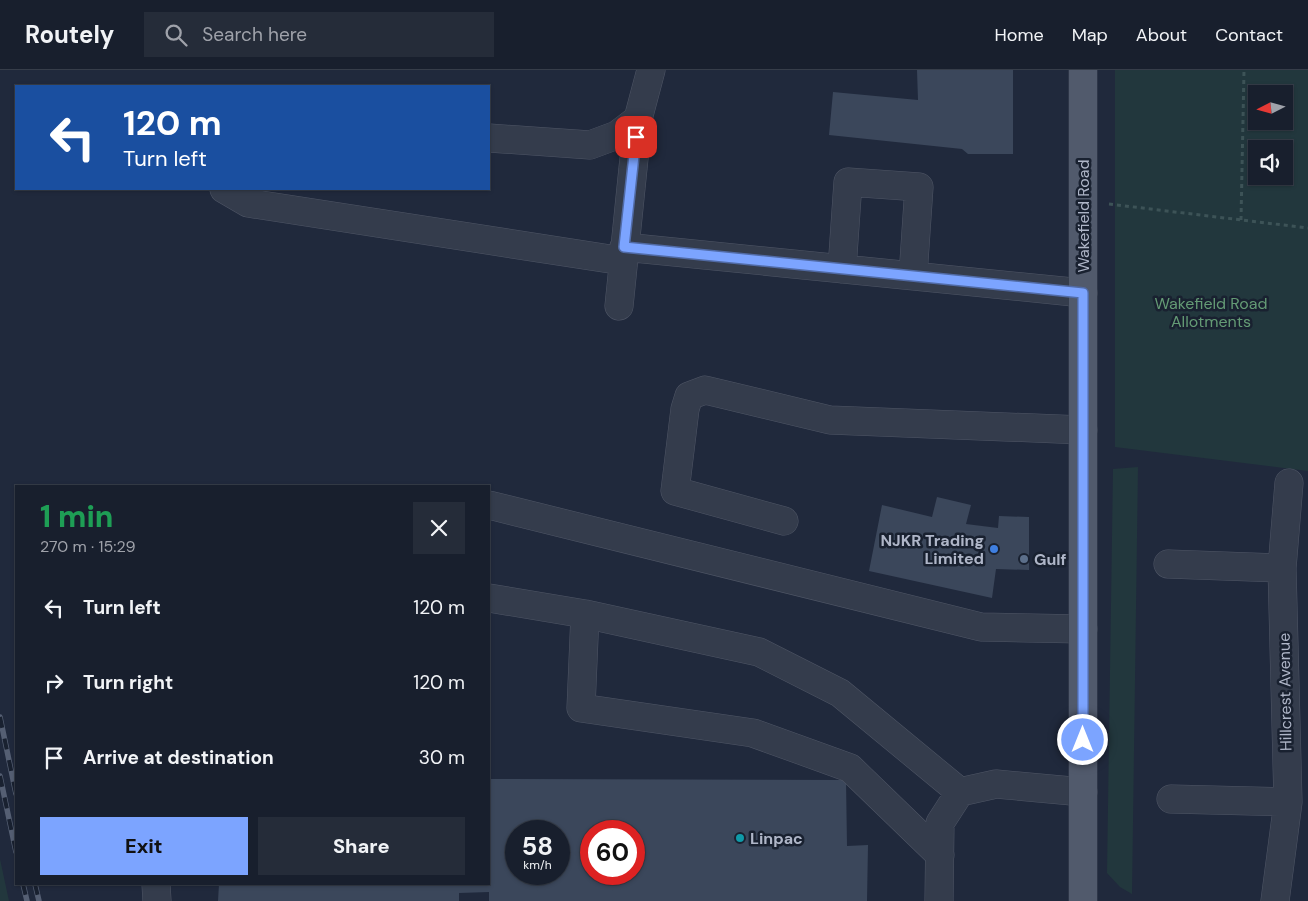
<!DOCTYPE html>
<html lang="en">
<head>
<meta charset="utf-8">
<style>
  :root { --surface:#181f2d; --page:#252c39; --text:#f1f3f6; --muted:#9fa2aa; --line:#363d49; --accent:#7ca4ff }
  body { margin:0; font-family:"DM Sans",sans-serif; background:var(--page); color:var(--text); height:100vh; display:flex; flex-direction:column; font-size:19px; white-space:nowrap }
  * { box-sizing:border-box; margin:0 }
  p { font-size:16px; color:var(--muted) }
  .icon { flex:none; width:28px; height:28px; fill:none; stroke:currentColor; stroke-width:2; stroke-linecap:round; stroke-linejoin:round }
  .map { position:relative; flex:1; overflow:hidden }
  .panel { position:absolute; left:15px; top:415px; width:475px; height:400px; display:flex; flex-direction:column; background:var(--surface); border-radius:0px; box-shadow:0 1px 4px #0004,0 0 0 1px var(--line) }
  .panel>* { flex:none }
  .top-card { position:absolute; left:15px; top:15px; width:475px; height:105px; border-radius:0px; box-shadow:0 1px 4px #0004,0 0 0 1px var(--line); background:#1a4fa0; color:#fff; overflow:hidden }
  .needle { width:32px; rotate:264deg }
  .tools { position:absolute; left:1248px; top:15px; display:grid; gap:10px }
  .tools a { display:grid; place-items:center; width:45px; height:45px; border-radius:0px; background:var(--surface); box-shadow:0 1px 4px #0004,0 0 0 1px var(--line); font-size:25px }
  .speed { position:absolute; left:505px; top:750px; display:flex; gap:10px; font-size:25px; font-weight:700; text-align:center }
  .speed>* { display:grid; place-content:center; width:65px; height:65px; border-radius:50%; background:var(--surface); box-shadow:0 1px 4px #0004,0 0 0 1px var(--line); line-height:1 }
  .speed small { font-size:12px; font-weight:400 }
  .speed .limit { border:8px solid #d22; background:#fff; color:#111 }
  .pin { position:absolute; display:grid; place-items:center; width:42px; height:42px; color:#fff; margin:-21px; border-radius:10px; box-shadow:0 2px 8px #0006 }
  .me { position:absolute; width:55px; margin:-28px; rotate:0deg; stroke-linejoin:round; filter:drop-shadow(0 0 4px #0008) }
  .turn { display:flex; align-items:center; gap:18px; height:105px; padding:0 25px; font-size:22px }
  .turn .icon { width:65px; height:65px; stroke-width:2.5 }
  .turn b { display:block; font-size:35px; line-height:42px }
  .round { display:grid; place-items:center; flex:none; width:52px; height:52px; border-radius:0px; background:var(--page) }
  .summary { display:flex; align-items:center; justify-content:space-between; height:85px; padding:0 25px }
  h1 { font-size:30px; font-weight:800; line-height:38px; color:#1e9e55 }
  .primary-button { display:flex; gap:10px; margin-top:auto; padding:10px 25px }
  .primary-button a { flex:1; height:58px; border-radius:0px; background:var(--accent); color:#111; font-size:20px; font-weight:800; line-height:58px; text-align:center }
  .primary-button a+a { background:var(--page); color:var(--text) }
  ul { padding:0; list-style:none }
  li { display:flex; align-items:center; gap:15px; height:75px; padding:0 25px }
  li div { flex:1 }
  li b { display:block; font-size:19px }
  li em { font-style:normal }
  header { display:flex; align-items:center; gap:30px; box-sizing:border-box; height:70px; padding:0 25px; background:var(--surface); border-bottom:1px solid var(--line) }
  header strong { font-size:24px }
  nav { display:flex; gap:28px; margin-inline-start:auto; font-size:18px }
  .search { width:350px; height:45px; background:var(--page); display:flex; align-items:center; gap:12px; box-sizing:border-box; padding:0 18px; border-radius:0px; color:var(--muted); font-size:19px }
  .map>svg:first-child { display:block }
  .green { fill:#22373d; fill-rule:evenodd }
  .building { fill:#3b475b; fill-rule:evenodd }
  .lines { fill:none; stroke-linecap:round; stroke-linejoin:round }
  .minor-casing { stroke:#4f5666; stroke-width:29 }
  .major-casing { stroke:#3d4555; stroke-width:29 }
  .path { stroke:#3d5357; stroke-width:3; stroke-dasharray:4 4; stroke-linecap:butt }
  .minor { stroke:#343c4c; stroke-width:28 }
  .major { stroke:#515a6c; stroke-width:28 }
  .rail-casing { stroke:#555f73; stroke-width:5.5 }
  .rail { stroke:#192130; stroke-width:4; stroke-dasharray:11; stroke-linecap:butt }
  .route-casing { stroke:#516ba6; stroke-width:12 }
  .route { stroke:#7ca4ff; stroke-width:9 }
  .shop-dot { fill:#3f7fe0; stroke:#192130; stroke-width:2 }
  .service-dot { fill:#5c6f8a; stroke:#192130; stroke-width:2 }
  .culture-dot { fill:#0f9aa8; stroke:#192130; stroke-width:2 }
  .labels { text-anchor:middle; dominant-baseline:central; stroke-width:5; stroke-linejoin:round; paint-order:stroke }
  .street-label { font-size:16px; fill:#afb6c8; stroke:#192130 }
  .park-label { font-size:16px; fill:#649b75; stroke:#192130 }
  .poi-label { font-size:16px; font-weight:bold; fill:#afb6c8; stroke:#192130; text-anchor:start }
</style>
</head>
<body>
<header>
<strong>Routely</strong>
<div class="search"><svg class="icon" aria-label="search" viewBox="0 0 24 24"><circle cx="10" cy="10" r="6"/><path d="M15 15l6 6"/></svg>Search here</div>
<nav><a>Home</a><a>Map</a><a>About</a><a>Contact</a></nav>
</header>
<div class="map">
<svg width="1308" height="831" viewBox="0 0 1308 831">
  <rect width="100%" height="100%" fill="#20293c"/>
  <path class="green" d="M1115,0H1308V401L1115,377ZM1256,24H1284V51H1256ZM1256,79H1284V106H1256Z
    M1138,397L1132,824L1120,817L1107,803L1113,399Z
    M0,789L9,831H0Z"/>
  <path class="building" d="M917,0H1013V84H968L962,79L829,65L833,22L918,30Z
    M937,427L971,435L966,454L998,458L999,446L1029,447V500L996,499L992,528L869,501L882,435L932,447Z
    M489,709L846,710L847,776L868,775L867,831H489V822L459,823V831H218L219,814H489ZM516,761H559V804H516ZM591,761H634V804H591Z"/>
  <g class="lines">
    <defs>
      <path id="minor" d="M489,68L590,75L617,65L638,49L651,0
        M224,119L248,133L623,191
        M624,177L1083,223
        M842,199L848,112L919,117L913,206
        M619,236L638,49
        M489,435L981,557L1083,559
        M784,451L675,421L685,339L689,326L705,320L830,350L1083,360
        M1168,494L1282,498
        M489,528L585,544L581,638L753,663L850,698L940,785
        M585,544L759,582L840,623L960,722
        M1171,729L1288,732
        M156,814L157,831
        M939,831L940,753L960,722L996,714L1083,722
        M1275,831L1288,732L1282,498L1289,413"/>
      <path id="major" d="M1083,831V0"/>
    </defs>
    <use href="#minor" class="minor-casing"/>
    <use href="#major" class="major-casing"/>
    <path class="path" d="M1109,134L1308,158
      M1241,150L1244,0"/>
    <use href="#minor" class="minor"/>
    <use href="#major" class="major"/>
    <defs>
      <path id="rail" d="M0,647L16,724
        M0,706L16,782
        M23,814L27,831
        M35,814L39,831"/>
    </defs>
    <use href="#rail" class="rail-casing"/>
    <use href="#rail" class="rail"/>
  </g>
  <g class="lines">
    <defs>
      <path id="route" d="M636,67L624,177L1083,223V670"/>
    </defs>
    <use href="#route" class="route-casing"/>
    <use href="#route" class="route"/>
  </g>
  <circle class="shop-dot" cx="994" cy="479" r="5"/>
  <circle class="service-dot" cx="1024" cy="489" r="5"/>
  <circle class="culture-dot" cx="740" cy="768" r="5"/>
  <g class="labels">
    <g class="street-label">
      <text transform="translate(1083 146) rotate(-90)">Wakefield Road</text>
      <text transform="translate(1285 622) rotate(-91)">Hillcrest Avenue</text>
    </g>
    <g class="park-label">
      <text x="1211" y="233">Wakefield Road<tspan x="1211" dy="18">Allotments</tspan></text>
    </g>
    <g class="poi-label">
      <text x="984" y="470" text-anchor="end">NJKR Trading<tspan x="984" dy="18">Limited</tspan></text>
      <text x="1034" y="489">Gulf</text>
      <text x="750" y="768">Linpac</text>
    </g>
  </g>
</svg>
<div class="tools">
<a><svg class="needle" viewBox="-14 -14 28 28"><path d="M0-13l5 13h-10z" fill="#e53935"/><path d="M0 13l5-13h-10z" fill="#9fa2aa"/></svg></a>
<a><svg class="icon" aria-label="sound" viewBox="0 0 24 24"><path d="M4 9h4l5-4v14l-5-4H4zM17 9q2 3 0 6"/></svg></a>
</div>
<div class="speed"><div>58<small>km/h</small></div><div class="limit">60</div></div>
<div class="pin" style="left:636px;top:67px;background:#d93025"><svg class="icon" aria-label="arrive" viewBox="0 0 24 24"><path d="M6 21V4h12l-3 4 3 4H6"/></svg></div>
<svg class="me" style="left:1083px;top:670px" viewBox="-20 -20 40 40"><circle r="17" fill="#7ca4ff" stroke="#fff" stroke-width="3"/><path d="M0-11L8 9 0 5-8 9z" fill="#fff"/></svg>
<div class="top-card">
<div class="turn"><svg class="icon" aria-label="left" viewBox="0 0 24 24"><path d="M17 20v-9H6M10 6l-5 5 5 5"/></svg><div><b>120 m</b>Turn left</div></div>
</div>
<section class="panel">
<div class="summary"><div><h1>1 min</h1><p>270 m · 15:29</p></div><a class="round"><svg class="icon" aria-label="close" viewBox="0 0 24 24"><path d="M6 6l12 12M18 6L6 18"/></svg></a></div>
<ul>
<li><svg class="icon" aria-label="left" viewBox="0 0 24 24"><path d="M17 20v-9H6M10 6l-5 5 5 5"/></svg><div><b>Turn left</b></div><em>120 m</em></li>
<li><svg class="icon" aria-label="right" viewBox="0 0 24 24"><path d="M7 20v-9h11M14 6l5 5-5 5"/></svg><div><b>Turn right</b></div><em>120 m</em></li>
<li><svg class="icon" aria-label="arrive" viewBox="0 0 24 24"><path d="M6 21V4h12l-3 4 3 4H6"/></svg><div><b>Arrive at destination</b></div><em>30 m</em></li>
</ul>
<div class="primary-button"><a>Exit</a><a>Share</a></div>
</section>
</div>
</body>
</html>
